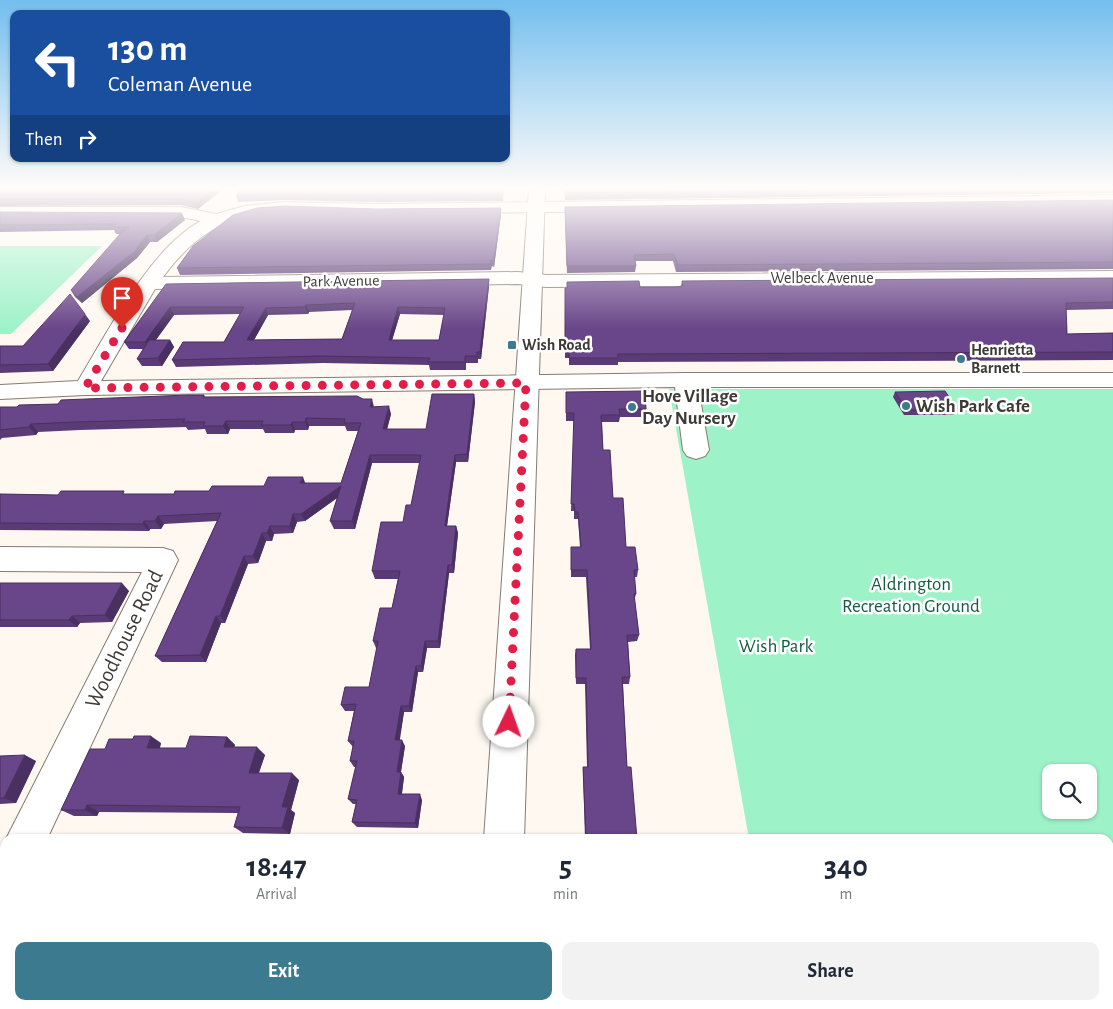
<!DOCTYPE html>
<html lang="en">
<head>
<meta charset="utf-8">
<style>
  :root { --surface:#fff; --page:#f2f2f3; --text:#1f2937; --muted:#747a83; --accent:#3c7a8f }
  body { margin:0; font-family:"Alegreya Sans",sans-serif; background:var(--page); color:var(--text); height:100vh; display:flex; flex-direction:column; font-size:19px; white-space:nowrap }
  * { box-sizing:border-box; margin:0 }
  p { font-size:16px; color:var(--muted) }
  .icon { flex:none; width:28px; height:28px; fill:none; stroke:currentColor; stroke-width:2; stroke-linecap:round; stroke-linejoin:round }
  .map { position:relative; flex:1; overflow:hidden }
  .drawer { position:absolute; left:0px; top:834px; width:1114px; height:176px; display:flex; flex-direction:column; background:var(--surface); border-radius:15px 15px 0 0; box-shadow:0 1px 4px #0004 }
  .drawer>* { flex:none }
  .banner { position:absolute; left:10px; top:10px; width:500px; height:152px; border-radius:10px; box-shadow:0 1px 4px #0004; background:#1a4fa0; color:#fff; overflow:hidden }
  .controls { position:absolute; left:1042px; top:764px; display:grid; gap:10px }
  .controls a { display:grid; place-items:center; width:55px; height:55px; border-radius:10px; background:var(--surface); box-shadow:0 1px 4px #0004; font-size:25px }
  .pin { position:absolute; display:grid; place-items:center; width:42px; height:42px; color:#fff; margin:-51px -21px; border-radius:50% 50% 50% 0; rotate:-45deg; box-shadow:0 0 5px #0007 }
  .pin .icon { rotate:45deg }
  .me { position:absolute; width:55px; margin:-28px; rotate:3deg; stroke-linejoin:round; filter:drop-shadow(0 0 4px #0008) }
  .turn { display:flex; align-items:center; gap:18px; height:105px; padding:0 15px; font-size:22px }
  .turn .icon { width:65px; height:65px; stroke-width:2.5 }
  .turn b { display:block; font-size:35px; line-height:42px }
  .then { display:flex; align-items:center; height:48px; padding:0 15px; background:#0003; gap:10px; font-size:19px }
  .eta { display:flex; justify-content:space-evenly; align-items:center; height:85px; text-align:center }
  .eta b { font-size:30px; font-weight:600; line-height:35px }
  .button { display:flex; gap:10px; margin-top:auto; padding:10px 15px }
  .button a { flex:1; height:58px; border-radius:10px; background:var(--accent); color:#fff; font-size:20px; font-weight:600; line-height:58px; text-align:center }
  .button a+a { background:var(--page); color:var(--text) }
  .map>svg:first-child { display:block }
  .green { fill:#9df2c8; fill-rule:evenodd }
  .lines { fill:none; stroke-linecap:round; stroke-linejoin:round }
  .minor-casing { stroke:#857c73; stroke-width:2 }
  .major-casing { stroke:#857c73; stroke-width:2 }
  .minor { fill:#fff; fill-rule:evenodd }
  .major { fill:#fff; fill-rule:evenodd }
  .wall { fill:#5a3b76; fill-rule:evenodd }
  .shaded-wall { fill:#4a3060 }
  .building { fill:#694589; stroke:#4a3060; fill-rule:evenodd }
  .route { stroke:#e11d48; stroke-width:9; stroke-dasharray:0 16.2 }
  .poi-dot { fill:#3c7a8f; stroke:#fff; stroke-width:2 }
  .labels { text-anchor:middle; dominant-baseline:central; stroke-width:5; stroke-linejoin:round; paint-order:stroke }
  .far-street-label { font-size:16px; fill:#3e3a36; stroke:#fff }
  .far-poi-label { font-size:16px; font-weight:bold; fill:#3e3a36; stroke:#fff; text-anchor:start }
  .poi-label { font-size:19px; font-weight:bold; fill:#3e3a36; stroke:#fff; text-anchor:start }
  .park-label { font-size:19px; fill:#135c3f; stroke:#fff }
  .near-street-label { font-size:22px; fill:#3e3a36; stroke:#fff }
</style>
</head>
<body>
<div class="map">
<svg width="1113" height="1009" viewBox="0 0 1113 1009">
  <rect width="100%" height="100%" fill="#fef8f1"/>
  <path class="green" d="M0,246H102L11,334H0Z
    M669,389H1113V1009H781V1005H1109V839H749ZM1051,772H1089V810H1051Z"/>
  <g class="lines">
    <defs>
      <path id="minor" d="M1113,195V205L378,214C288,209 223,195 163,277L518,272L546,275L1113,271V283L546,287L518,284L155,289L101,381L685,373H1113V387H698L709,450L705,456L696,459L687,456L683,450L675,387L85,395L0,399V385L78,381C107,333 151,247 201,221L181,217H0V207H181L216,214L245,206L283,202L378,204Z
        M0,547L163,548L173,551L178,560L47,839H6L142,572L0,571Z
        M5,860V910L0,912V862Z"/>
      <path id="major" d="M529,189H545L524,839H484Z
        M473,1005H519L518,1009H472Z"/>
    </defs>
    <use href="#minor" class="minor-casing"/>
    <use href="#major" class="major-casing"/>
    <use href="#minor" class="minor"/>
    <use href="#major" class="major"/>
  </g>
  <path class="wall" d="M0,189H223L198,209L181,205L0,206Z
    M241,189H504L503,201L378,202L283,200L238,202L236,196Z
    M564,189H1113V193L565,200Z
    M1113,200V269L676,272L673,261H635L636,266L635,272L567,273L565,214Z
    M501,208V214L494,267L492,266L491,270L180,275L177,268L376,209Z
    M0,212L185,220L157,242H150L137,258L82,303L75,297L71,290L121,234H116L114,230L0,232Z
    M1113,278V309L1066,310L1067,334L1113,333V360L618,362V365H569V358H565V288L675,287L681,286L682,281Z
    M489,279V286L481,359H478V363H466V370H430L429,365L323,363L176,367L172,360L224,342L240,314L174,315L156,340H170L174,347L162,366H142L137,359L143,349H129L124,342L166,284ZM352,310L342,339L254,340L268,315L308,314L309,312ZM400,314L444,315L439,340H392Z
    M90,321L53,371L0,373V346H23Z
    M566,392L646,409L645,417H620L619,422H602L603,450L613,498L626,547L638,570L637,577H634L636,594L634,601L639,635L637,641L628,642L630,677L629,684H623L627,767L637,839H585L583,772V767H587L585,684H576L575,655L576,649H590L586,577H571V547H580L578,519H574V511H571L574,421H566Z
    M895,392L957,409L954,415H904L893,397Z
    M474,394L475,402L468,462H456L447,526H456L458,533L454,573H449L440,648H427L423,672H418L412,712H404L399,740L405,746L401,772L404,777L402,794L422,800L418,828L357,827L352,822L356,804H353L348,799L356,767H354L350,761L353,747L348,741L354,711H345L341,705L369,687L377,648H376L373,641L392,608L398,579H375L372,571L403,522L411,505L420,463H372L355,529H334L330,521L337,498L305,521L297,522L293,533L274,534L272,541H266L258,563L248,564L225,623H221L206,662H162L155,656L217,521L164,524L161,529H150L149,531L0,530V494L58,495L174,494L264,486L306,483H341L358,431H347L345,426H309L308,430H295L294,433H265L263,429H230L228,434H207L205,429L188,430L186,427L80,430L38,432L36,435L2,438L0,440V407H17L58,404L204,395L205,397L374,407L391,414L387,429H426Z
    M0,583L129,591L112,622L80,623L77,627H0Z
    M227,737L235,745L234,747L265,755L259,773L299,780L291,810L295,813L290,834L243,833L234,827L238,813L99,812L97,816H74L61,810L105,749L161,743L160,748H186Z
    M0,756L36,761L16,803L0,804Z"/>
  <path class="shaded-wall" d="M213,189H223L198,209L196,202Z
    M501,208V214L494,267V260Z
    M182,213L185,220L157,242L154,235Z
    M147,235L150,242L137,258L82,303L77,297Z
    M489,279V286L481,359L480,352Z
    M306,305L309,312L308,314L305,307Z
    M170,307L174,315L149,349L145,342Z
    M398,307L400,314L390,347L389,340Z
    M266,308L268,315L250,347L247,340Z
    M85,314L90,321L53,371L48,364Z
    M170,340L174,347L162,366L158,358Z
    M474,394L475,402L468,462L467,454Z
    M372,399L374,407H370Z
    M389,406L391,414L385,437L383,429Z
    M306,418L309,426L308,430L305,422Z
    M226,421L230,429L228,434L223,426Z
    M292,422L295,430L294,433L291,425Z
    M31,424L38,432L36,435L29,427Z
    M370,455L372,463L355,529L352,521Z
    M455,455L456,462L446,533L445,526Z
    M303,477L306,485L300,483Z
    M341,486L344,493L305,521L301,514Z
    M293,514L297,522L293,533L290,526Z
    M158,516L164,524L161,529L155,521Z
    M144,521L150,529L149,531L143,524Z
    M270,526L274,534L272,541L267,533Z
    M456,526L458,533L454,573L452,565Z
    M262,533L266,541L258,563L253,556Z
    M244,556L248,564L225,623L220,616Z
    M448,565L449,573L440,648L438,641Z
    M122,583L129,591L112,622L105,615Z
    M72,616L80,623L77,627L69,620Z
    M216,616L221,623L206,662L200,655Z
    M425,641L427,648L423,672L421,666Z
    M416,666L418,672L412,712L409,706Z
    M401,706L404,712L399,746L395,740Z
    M151,736L161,743L157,755L147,748Z
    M227,737L235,745L232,754L224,747Z
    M402,740L405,746L400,777L397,772Z
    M257,747L265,755L256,780L249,773Z
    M25,755L36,761L16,803L4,798Z
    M401,772L404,777L401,799L398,794Z
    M292,773L299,780L291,810L295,813L290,834L282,828V807Z
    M420,794L422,800L418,828L415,823Z
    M87,805L99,812L97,816L85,810Z
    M60,1005H72L70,1009H58Z
    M180,1005H189L188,1009H179Z
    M392,1005H396V1009H392Z"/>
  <path class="building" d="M0,189H213L196,202L178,199H0Z
    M241,189H503V194L377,196L281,194L236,196Z
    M565,189H958L565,193Z
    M1113,200V262L678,265L674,254L634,255L636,266H567L565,207Z
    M284,206L376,209L501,208L494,260H491V264L177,268L193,246L233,215L257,208Z
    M0,212L182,213L154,235H147L134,252L77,297L71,290L120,234L129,227H113L116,224L0,225Z
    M1113,278V302L1066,303L1067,334L1113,333V352L618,354V358H569V351H565V288H567V282L639,281L640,287H675L683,286L682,281Z
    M489,279L480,352H477V356H465V362H428L430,358L320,356L172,360L183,342H224L244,307H170L145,342H124L166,284ZM355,303L342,339L247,340L266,308L305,307L306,305ZM398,307L445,308L439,340H389Z
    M70,294L85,314L48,364L0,365V346H23Z
    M149,340H170L158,358L137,359Z
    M645,391L646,409H619L620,415H601L603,450H610L613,498H623L626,547H635L638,570H634L636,594H634L639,635H627L630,677H622L627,767H631L637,839H586L583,767H588L586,678H576V649H591L587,570H571V547H581L578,512H575L574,504H571L574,413H566V392Z
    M945,391L957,409L907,410L895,392Z
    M432,394H474L467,454L455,455L450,489L445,526H456L452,565H448L438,641H425L421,666H416L409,706H401L395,740H402L397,772H401L398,794H420L415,823L352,822L357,800L348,799L357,761H350L354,741H348L356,704L341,705L345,687H369L378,641H373L380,608H392L400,571H372L381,522H403L406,505H411L421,455H370L352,521H330L341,486L301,514H293L290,526H270L267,533H262L253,556H244L220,616H216L200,655L155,656L221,513L158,516L155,521H144L143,524L0,523V494L58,495L61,491H124L123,494H174L175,491H209L212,486H264L268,477H303L300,483H341L361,423H344L345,419L306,418L305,422H292L291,425H261L263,421H226L223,426H203L205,422H183L185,419L74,422L31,424L29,427L0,430V407H17L19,405L58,404L61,400L188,395H204L203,397L357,396L363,399H372L370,407L389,406L383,429H426Z
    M0,583H122L105,615L72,616L69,620H0Z
    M134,736H151L147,748H186L190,736L227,737L224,747H257L249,773H292L282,807H288L282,828L234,827L240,807L87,805L85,810H61L90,749H105L109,739H133Z
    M25,755L4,798H0V756Z
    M2,954H5V1005H60L58,1009H0V958Z
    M65,1005H180L179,1009H66Z
    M286,1005H392V1009H285Z
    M591,1005H656L657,1009H591Z"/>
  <linearGradient id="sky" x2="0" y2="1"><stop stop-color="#73beee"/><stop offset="0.57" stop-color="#fffcf9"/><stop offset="1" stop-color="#fffcf9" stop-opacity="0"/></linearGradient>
  <rect width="1113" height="330" fill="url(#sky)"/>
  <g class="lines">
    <path class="route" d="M122,328L85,388L526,383L509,722"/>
  </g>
  <g class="poi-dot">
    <rect x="507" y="340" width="10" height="10" rx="2.5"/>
    <circle cx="961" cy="359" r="5"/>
    <circle cx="906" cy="406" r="5"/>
    <circle cx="632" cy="407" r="5"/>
  </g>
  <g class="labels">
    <g class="far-street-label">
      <text x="822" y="278">Welbeck Avenue</text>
      <text transform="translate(341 281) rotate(-1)">Park Avenue</text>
    </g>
    <g class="far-poi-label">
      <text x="522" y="345">Wish Road</text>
      <text x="971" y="350">Henrietta<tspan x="971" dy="18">Barnett</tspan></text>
    </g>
    <g class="poi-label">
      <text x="642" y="396">Hove Village<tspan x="642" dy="22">Day Nursery</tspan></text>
      <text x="916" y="406">Wish Park Cafe</text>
    </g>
    <g class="park-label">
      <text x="911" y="584">Aldrington<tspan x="911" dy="22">Recreation Ground</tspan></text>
      <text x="776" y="646">Wish Park</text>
    </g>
    <g class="near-street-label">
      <text transform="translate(124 639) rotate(-64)">Woodhouse Road</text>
    </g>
  </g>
</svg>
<div class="controls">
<a><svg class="icon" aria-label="search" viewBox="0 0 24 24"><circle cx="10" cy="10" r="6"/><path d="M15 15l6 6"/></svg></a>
</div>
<div class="pin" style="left:122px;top:328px;background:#d93025"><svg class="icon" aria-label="arrive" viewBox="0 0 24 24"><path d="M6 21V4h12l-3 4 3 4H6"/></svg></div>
<svg class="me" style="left:509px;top:722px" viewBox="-20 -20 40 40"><circle r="19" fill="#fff"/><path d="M0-13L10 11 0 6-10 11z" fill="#e11d48"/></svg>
<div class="banner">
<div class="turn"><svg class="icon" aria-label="left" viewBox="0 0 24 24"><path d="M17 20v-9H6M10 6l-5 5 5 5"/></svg><div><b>130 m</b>Coleman Avenue</div></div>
<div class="then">Then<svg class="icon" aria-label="right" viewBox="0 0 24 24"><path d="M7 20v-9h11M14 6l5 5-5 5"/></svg></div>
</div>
<section class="drawer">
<div class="eta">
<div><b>18:47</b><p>Arrival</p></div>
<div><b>5</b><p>min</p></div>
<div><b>340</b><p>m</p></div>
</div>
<div class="button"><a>Exit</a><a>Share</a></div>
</section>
</div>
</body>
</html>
